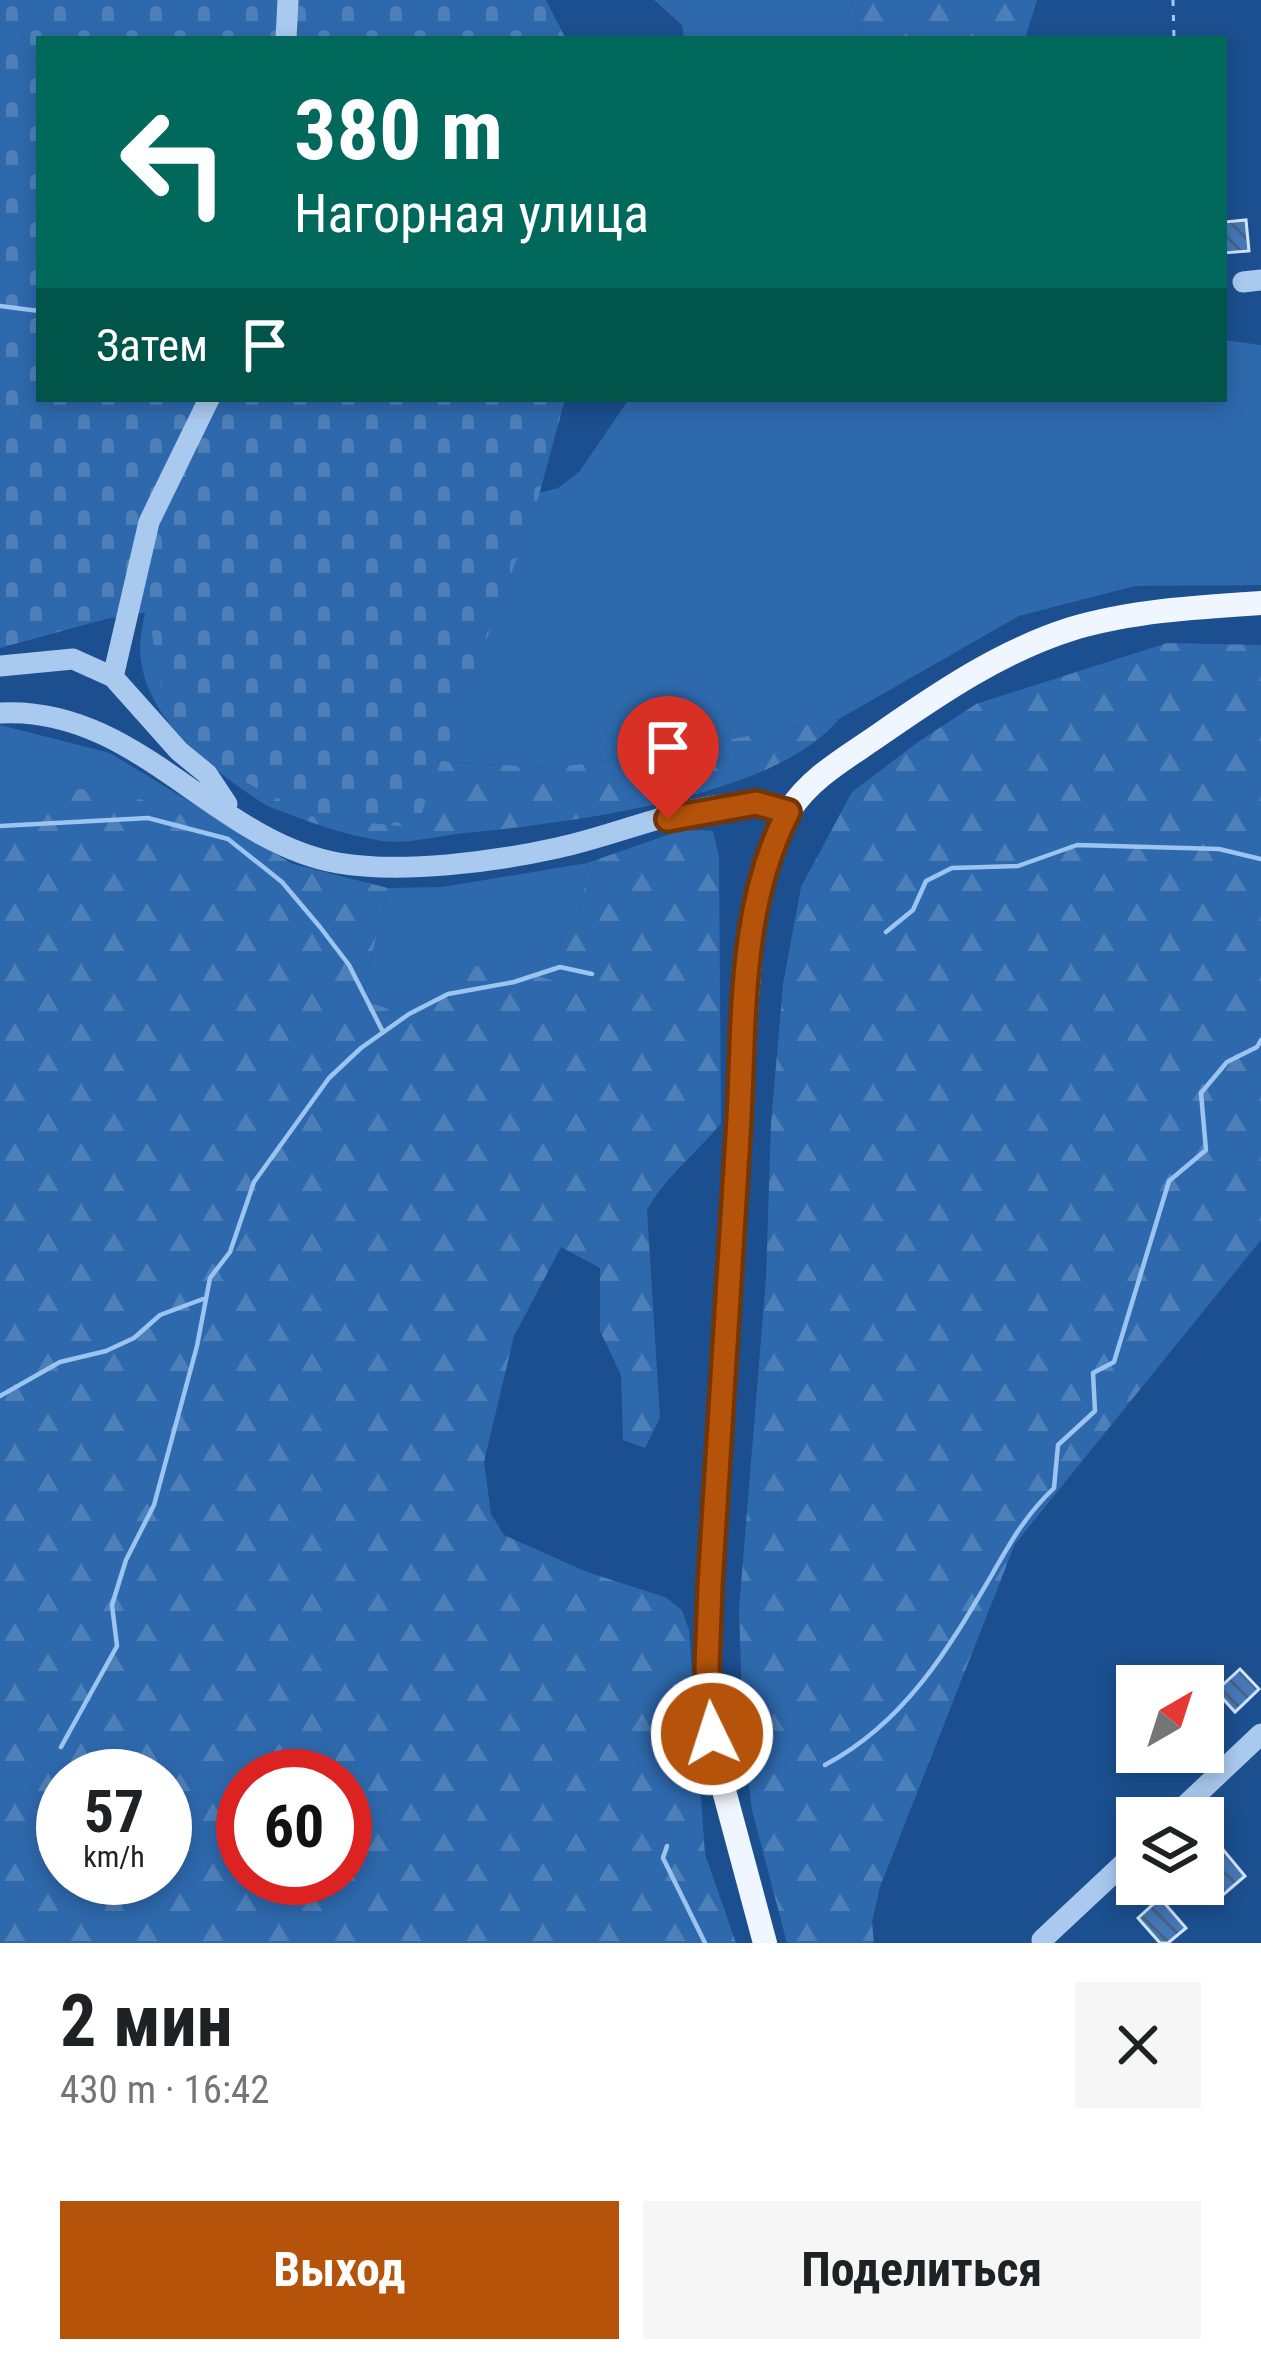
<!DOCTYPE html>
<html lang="ru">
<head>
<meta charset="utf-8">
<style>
  :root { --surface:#fff; --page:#f6f6f6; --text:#202124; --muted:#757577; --accent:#b45309 }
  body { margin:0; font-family:"Roboto Condensed",sans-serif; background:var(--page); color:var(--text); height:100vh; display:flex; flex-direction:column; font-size:45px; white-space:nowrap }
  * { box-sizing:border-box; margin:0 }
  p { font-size:39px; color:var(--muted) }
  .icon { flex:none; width:66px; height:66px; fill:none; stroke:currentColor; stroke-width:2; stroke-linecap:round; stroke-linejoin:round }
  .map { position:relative; height:1943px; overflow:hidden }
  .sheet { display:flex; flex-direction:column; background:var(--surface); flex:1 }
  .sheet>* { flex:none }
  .banner { position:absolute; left:36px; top:36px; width:1191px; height:366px; border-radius:0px; box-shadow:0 6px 18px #0003; background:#00695c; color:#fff; overflow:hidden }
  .needle { width:78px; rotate:39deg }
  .fabs { position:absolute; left:1116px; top:1665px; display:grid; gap:24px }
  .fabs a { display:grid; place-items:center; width:108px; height:108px; border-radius:0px; background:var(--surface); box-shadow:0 6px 18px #0003; font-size:60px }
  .speed { position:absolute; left:36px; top:1749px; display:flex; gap:24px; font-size:60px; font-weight:700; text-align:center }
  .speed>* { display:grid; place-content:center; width:156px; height:156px; border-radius:50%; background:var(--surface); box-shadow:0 6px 18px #0003; line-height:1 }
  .speed small { font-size:30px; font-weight:400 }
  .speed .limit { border:18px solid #d22; background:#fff; color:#111 }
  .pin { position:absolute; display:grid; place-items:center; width:102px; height:102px; color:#fff; margin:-123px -51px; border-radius:50% 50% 50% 0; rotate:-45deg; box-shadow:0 0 12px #0007 }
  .pin .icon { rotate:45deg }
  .me { position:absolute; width:132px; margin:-66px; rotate:356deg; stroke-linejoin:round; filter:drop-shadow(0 0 9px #0008) }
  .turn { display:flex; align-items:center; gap:42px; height:252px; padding:0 60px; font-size:54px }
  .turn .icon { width:156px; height:156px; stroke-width:2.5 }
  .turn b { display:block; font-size:84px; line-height:102px }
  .then { display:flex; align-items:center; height:114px; padding:0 60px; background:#0003; gap:24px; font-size:45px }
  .round { display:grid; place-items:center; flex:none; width:126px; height:126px; border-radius:0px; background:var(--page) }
  .overview { display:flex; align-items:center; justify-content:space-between; height:204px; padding:0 60px }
  h1 { font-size:72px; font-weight:700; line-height:90px }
  .button { display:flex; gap:24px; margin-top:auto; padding:24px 60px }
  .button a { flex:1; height:138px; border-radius:0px; background:var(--accent); color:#fff; font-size:48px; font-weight:700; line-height:138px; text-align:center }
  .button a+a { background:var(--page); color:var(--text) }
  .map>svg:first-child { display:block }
  .green { fill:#2e69ad }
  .forest { fill:url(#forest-firs); fill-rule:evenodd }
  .cemetery { fill:url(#cemetery-stones) }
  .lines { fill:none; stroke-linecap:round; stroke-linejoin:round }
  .stream { stroke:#9cc4f0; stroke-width:4.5 }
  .building { fill:url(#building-back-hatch); stroke:#cfe3fa; stroke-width:3 }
  .path { stroke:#a9c9ee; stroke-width:3; stroke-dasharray:6 9; stroke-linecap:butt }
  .minor { stroke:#a9c9ee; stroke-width:21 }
  .major { stroke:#f0f6ff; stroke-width:24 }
  .route-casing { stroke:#753606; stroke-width:30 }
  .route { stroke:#b45309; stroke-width:21 }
</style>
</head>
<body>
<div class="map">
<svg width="1261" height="1943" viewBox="0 0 1261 1943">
  <defs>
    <pattern id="forest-firs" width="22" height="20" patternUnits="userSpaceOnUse" patternTransform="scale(3)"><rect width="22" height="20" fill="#2e69ad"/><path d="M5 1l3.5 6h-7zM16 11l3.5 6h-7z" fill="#4d80b9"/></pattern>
    <pattern id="cemetery-stones" width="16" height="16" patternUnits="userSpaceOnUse" patternTransform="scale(3)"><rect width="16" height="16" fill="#2e69ad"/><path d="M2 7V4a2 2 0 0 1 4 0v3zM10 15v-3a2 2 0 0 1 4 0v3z" fill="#4d80b9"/></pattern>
    <pattern id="building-back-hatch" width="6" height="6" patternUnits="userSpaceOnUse" patternTransform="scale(3)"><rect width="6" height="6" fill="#4478b7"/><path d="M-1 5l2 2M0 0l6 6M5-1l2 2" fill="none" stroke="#486282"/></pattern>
  </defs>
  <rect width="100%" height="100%" fill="#1b4f8f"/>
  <path class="green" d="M654,0H852L863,39H684L682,25Z
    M1224,340L1261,345V585L1135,586L1019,616L839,719L618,760L554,767L455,763L392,751L296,782L267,806C215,772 142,719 140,650C140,632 146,612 148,594L558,488L579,472L629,399H1224Z
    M0,725L110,753L259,844L137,798L69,787L0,825Z
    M587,863L581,910L563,934L557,983L510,967L409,1014L361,1002L388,888L443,887Z"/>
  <path class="forest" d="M852,0H1037L1025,39H863Z
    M1167,643L1261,645V1240L1015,1544L880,1887L872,1922L874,1943H787L752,1810L743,1737L739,1609L766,1278L771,1123L783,984L801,887L852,792L918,742L976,704Z
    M839,719C774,799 564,823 465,833C439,836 408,844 382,841C343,835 304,820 267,806L296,782L392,751L455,763L554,767L618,760Z
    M69,787L137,798L259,844L293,864L388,888L361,1001L409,1014L456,966L510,967L557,982L563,934L581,910L587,863L682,830L713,831L719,856L721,1123C697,1153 665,1177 647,1210L660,1418L645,1448L623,1440L621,1375L600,1331V1268L561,1247L514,1336L484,1462L491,1514L504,1535L587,1572L665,1597L682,1610L689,1630L705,1854L736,1943H0V825ZM63,1776H165V1878H63ZM243,1776H345V1878H243Z"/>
  <path class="cemetery" d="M0,0H546L566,39H39V399H565L535,510L416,828L308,816L231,774L167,716L148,612L106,619L0,648Z"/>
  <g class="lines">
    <path class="stream" d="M0,306L39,311
      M0,826L148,818L228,839L282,882L320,927L349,965L382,1030
      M886,932L913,910L926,881L952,868L1018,866L1077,845L1219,849L1261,859
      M0,1396L60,1362L106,1351L134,1338L160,1315L203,1299
      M61,1747L117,1646L112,1605L126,1560L154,1505L197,1346L210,1278L230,1252L254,1182L329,1078L361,1048L409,1014L448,994L514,982L560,967L592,974
      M825,1765C906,1722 949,1648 994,1571C1013,1538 1026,1515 1054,1488L1058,1445L1095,1411L1093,1373L1114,1362L1169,1181L1206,1150L1201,1093L1227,1062L1257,1047L1261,1040
      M667,1846L663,1858L705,1943"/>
  </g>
  <path class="building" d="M1246,220L1249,251L1224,253V222Z
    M1240,1669L1259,1689L1235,1712L1216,1691Z
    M1220,1846L1245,1876L1223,1895L1203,1872V1861Z
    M1160,1898L1186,1928L1168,1943H1160L1138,1918Z"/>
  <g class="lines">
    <path class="path" d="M1173,0L1174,39"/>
    <path class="minor" d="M286,39L288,0
      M1243,282L1261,280
      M0,666L73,659L113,677L179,751L207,774L227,804
      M113,677L149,522L209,399
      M0,713C136,705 214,841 338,863C402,874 493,862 557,848C620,835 687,802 753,803C764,803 777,809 788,813
      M1172,1818L1261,1734
      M1042,1940L1137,1851"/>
    <path class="major" d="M765,1943L719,1772L707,1667L747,997C753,932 753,868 789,811C811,777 846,758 879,735C938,694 1001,651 1071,629C1131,611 1198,607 1261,603"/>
  </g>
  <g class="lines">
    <defs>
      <path id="route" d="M668,819L756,803L788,812C737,910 745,1029 738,1136C728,1286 720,1436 710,1586L707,1667L712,1734"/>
    </defs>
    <use href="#route" class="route-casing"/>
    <use href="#route" class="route"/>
  </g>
</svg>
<div class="fabs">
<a><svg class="needle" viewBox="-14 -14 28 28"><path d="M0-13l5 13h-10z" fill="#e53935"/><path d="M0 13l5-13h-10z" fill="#757577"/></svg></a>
<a><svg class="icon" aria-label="layers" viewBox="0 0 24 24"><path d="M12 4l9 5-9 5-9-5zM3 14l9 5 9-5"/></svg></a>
</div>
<div class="speed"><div>57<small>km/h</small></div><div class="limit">60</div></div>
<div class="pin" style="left:668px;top:819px;background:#d93025"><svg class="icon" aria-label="arrive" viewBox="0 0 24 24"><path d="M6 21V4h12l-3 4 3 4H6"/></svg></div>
<svg class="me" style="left:712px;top:1734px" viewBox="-20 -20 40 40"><circle r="17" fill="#b45309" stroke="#fff" stroke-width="3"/><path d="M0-11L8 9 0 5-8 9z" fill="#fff"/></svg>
<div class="banner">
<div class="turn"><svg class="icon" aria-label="left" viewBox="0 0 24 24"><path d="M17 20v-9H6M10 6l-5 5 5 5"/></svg><div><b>380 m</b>Нагорная улица</div></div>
<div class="then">Затем<svg class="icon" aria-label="arrive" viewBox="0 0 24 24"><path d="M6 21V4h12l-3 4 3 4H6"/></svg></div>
</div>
</div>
<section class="sheet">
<div class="overview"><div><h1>2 мин</h1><p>430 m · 16:42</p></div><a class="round"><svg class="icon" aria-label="close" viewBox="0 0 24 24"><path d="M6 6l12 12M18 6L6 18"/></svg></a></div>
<div class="button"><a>Выход</a><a>Поделиться</a></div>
</section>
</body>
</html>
